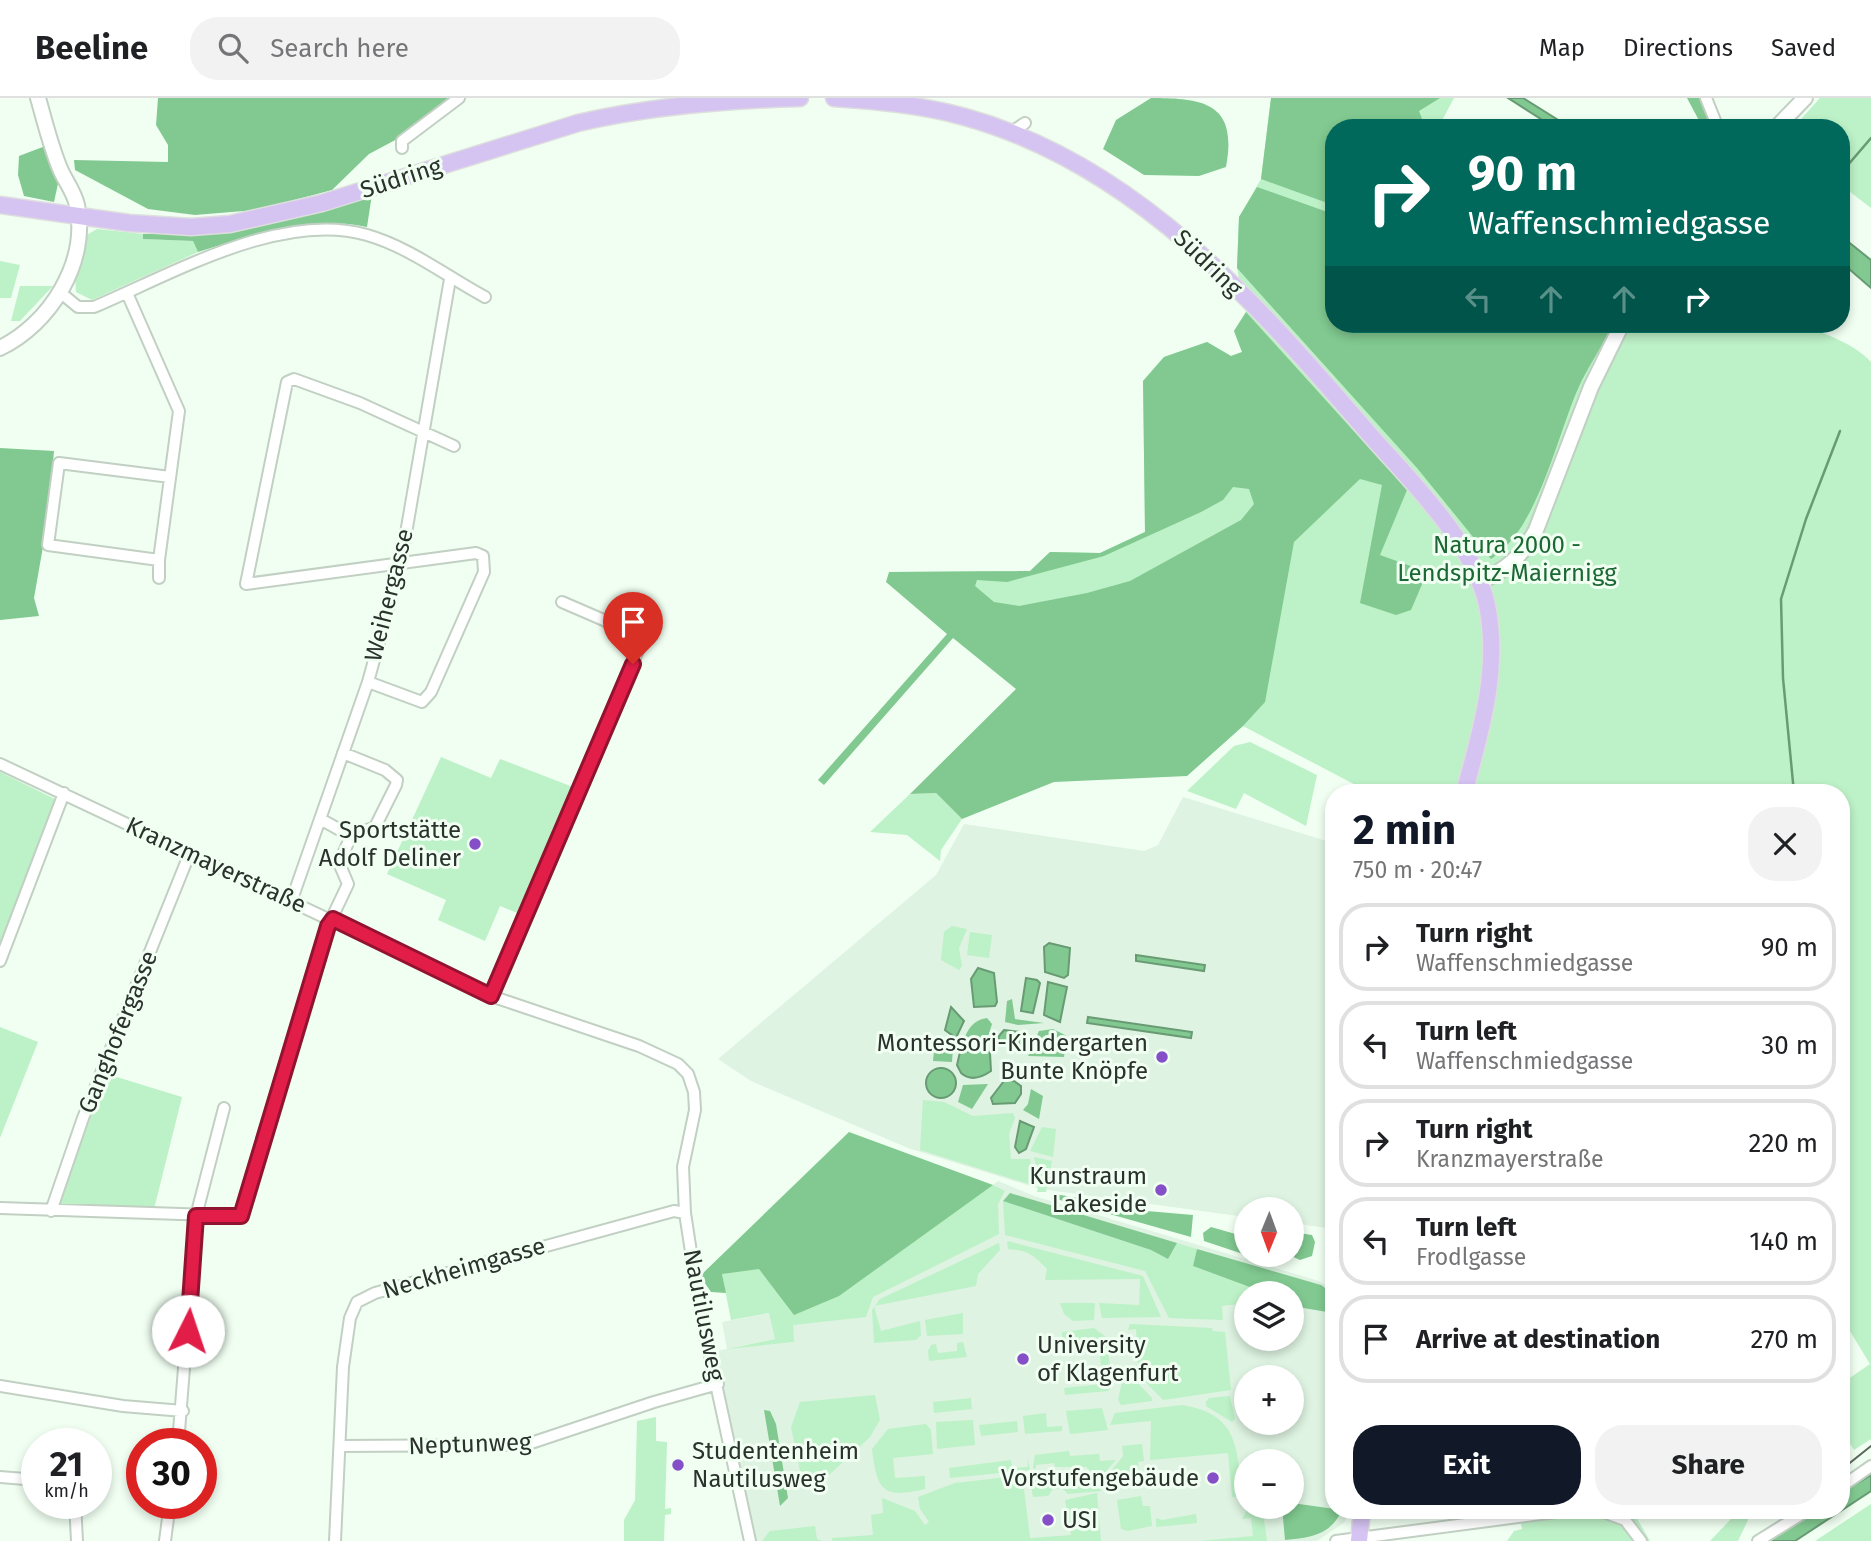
<!DOCTYPE html>
<html lang="en">
<head>
<meta charset="utf-8">
<style>
  :root { --surface:#fff; --page:#f2f2f2; --text:#202124; --muted:#757577; --line:#e0e0e0; --accent:#111827 }
  body { margin:0; font-family:"Fira Sans",sans-serif; background:var(--page); color:var(--text); height:100vh; display:flex; flex-direction:column; font-size:26px; white-space:nowrap }
  * { box-sizing:border-box; margin:0 }
  p { font-size:23px; color:var(--muted) }
  .icon { flex:none; width:38px; height:38px; fill:none; stroke:currentColor; stroke-width:2; stroke-linecap:round; stroke-linejoin:round }
  .map { position:relative; flex:1; overflow:hidden }
  .details { position:absolute; left:1325px; top:686px; width:525px; height:735px; display:flex; flex-direction:column; background:var(--surface); border-radius:28px; box-shadow:0 4px 10px #0003 }
  .details>* { flex:none }
  .banner { position:absolute; left:1325px; top:21px; width:525px; height:214px; border-radius:28px; box-shadow:0 4px 10px #0003; background:#00695c; color:#fff; overflow:hidden }
  .needle { width:46px; rotate:181deg }
  .controls { position:absolute; left:1234px; top:1099px; display:grid; gap:14px }
  .controls a { display:grid; place-items:center; width:70px; height:70px; border-radius:50%; background:var(--surface); box-shadow:0 4px 10px #0003; font-size:35px }
  .speed { position:absolute; left:21px; top:1330px; display:flex; gap:14px; font-size:35px; font-weight:700; text-align:center }
  .speed>* { display:grid; place-content:center; width:91px; height:91px; border-radius:50%; background:var(--surface); box-shadow:0 4px 10px #0003; line-height:1 }
  .speed small { font-size:18px; font-weight:400 }
  .speed .limit { border:10px solid #d22; background:#fff; color:#111 }
  .pin { position:absolute; display:grid; place-items:center; width:60px; height:60px; color:#fff; margin:-72px -30px; border-radius:50% 50% 50% 0; rotate:-45deg; box-shadow:0 0 7px #0007 }
  .pin .icon { rotate:45deg }
  .me { position:absolute; width:77px; margin:-38px; rotate:4deg; stroke-linejoin:round; filter:drop-shadow(0 0 5px #0008) }
  .turn { display:flex; align-items:center; gap:24px; height:147px; padding:0 28px; font-size:32px }
  .turn .icon { width:91px; height:91px; stroke-width:2.5 }
  .turn b { display:block; font-size:49px; line-height:60px }
  .lanes { display:flex; align-items:center; height:66px; padding:0 28px; background:#0003; justify-content:center; gap:35px; direction:ltr }
  .lanes .off { opacity:.35 }
  .round { display:grid; place-items:center; flex:none; width:74px; height:74px; border-radius:28px; background:var(--page) }
  .headline { display:flex; align-items:center; justify-content:space-between; height:119px; padding:0 28px }
  h1 { font-size:42px; font-weight:700; line-height:52px; color:var(--accent) }
  .action { display:flex; gap:14px; margin-top:auto; padding:14px 28px }
  .action a { flex:1; height:80px; border-radius:28px; background:var(--accent); color:#fff; font-size:28px; font-weight:700; line-height:80px; text-align:center }
  .action a+a { background:var(--page); color:var(--text) }
  ul { padding:0; list-style:none }
  li { display:flex; align-items:center; gap:21px; height:88px; margin:0 14px 10px; padding:0 14px; border:4px solid var(--line); border-radius:28px }
  li div { flex:1 }
  li b { display:block; font-size:26px }
  li em { font-style:normal }
  header { display:flex; align-items:center; gap:42px; box-sizing:border-box; height:98px; padding:0 35px; background:var(--surface); border-bottom:2px solid var(--line) }
  header strong { font-size:33px }
  nav { display:flex; gap:38px; margin-inline-start:auto; font-size:24px }
  .search { width:490px; height:63px; background:var(--page); display:flex; align-items:center; gap:18px; box-sizing:border-box; padding:0 24px; border-radius:28px; color:var(--muted); font-size:26px }
  .map>svg:first-child { display:block }
  .built { fill:#def3e1; fill-rule:evenodd }
  .green { fill:#bdf1c7 }
  .forest { fill:#81c990; fill-rule:evenodd }
  .water { fill:#82c991; stroke:#689b73; stroke-width:2 }
  .lines { fill:none; stroke-linecap:round; stroke-linejoin:round }
  .stream { stroke:#689b73; stroke-width:2.5 }
  .street-casing { stroke:#c1d0c3; stroke-width:14 }
  .secondary-casing { stroke:#c1d0c3; stroke-width:18 }
  .primary-casing { stroke:#dddedd; stroke-width:19 }
  .street { stroke:#fff; stroke-width:10 }
  .secondary { stroke:#fff; stroke-width:14 }
  .primary { stroke:#d5c3f2; stroke-width:16 }
  .tram { stroke:#5b645d; stroke-width:2 }
  .route-casing { stroke:#92132f; stroke-width:18 }
  .route { stroke:#e11d48; stroke-width:12 }
  .poi-dot { fill:#844fc7; stroke:#f0fff2; stroke-width:2.5 }
  .labels { text-anchor:middle; dominant-baseline:central; stroke-width:6; stroke-linejoin:round; paint-order:stroke }
  .street-label { font-size:24px; fill:#2b312c; stroke:#f0fff2 }
  .park-label { font-size:24px; fill:#1c6834; stroke:#f0fff2 }
  .poi-label { font-size:24px; fill:#2b312c; stroke:#f0fff2; text-anchor:end }
</style>
</head>
<body>
<header>
<strong>Beeline</strong>
<div class="search"><svg class="icon" aria-label="search" viewBox="0 0 24 24"><circle cx="10" cy="10" r="6"/><path d="M15 15l6 6"/></svg>Search here</div>
<nav><a>Map</a><a>Directions</a><a>Saved</a></nav>
</header>
<div class="map">
<svg width="1871" height="1443" viewBox="0 0 1871 1443">
  <rect width="100%" height="100%" fill="#f0fff2"/>
  <path class="built" d="M1183,699L1333,745V1131L1292,1125V1111H1246V1119L1040,1091L908,1050L751,983L718,961L936,777L964,726L1144,753L1158,747Z
    M998,1083L1034,1098L1319,1183L1333,1192L1334,1412H1348L1345,1424L1317,1443H750L711,1254L727,1251L722,1224L770,1215L775,1241L734,1249L794,1244L792,1227ZM1246,1195H1292V1241H1246ZM1246,1279H1292V1325H1246ZM1246,1363H1292V1409H1246Z"/>
  <path class="green" d="M1271,0H1454L1438,30H1334V226H1795C1820,233 1854,245 1871,264V1341L1854,1352L1841,1331V1286L1870,1266L1848,1230L1841,1234V695H1371L1243,628L1187,678L889,474L1030,473L1050,454L1100,455L1145,434L1143,283L1164,259L1207,244L1231,258L1242,254L1234,233L1246,214L1237,170L1239,119L1261,81Z
    M1820,0H1871V110L1841,87V30H1793Z
    M97,131L143,136V141L193,143L198,154L92,202L76,194L75,178L85,138Z
    M0,163L20,167L11,200H0Z
    M20,188H53L20,223H11Z
    M1250,644L1317,677L1306,728L1244,695L1236,711L1187,693L1234,648Z
    M441,659L491,680L500,661L573,689L520,816L500,808L485,843L438,822L446,802L387,776Z
    M0,674L57,702L0,847Z
    M936,695L962,721L941,752L940,763L907,737L870,734L910,696Z
    M952,828L967,831L959,850L962,868L959,872L941,862L944,834Z
    M970,834L992,837L989,860L967,857Z
    M0,929L38,944L0,1040Z
    M107,976L182,999L154,1111L55,1107Z
    M923,1002L944,1004L973,1018L1013,1015L1015,1020L1009,1036L1011,1061H1030L1035,1088L920,1052Z
    M1042,1029L1056,1031L1053,1059L1030,1053Z
    M1034,1059L1052,1063L1046,1094H1037L1039,1085Z
    M993,1087L1005,1093L998,1106L999,1136L873,1199L866,1219L793,1227L794,1244L727,1251L775,1241L769,1215L731,1222L722,1176L927,1132Z
    M1003,1103L1151,1152L1168,1161L1177,1145L1197,1151L1193,1168L1266,1195H1246V1205L1222,1208L1223,1222L1169,1220L1145,1173L1005,1137Z
    M1007,1143L1143,1178L1161,1219L1102,1220L1099,1205L1139,1207L1140,1181L1045,1182L1047,1171C1034,1158 1029,1152 1008,1151Z
    M999,1145L1000,1152L978,1176L976,1188L874,1208L881,1233L920,1223L921,1237L916,1242L874,1245L872,1212L880,1201Z
    M1060,1205H1095L1094,1222L1073,1223L1064,1216Z
    M963,1215V1236L927,1238L925,1222Z
    M1130,1226L1212,1230L1213,1233L1225,1234L1231,1292L1163,1302L1130,1268L1138,1267L1136,1231L1128,1232Z
    M1094,1230L1106,1239L1110,1268L1101,1269L1099,1245L1062,1249V1234Z
    M963,1244L967,1259L929,1263L928,1253L931,1247L936,1246L938,1255L957,1253V1245Z
    M1111,1273L1112,1289L1108,1293L1065,1297L1064,1290L1103,1286L1102,1274Z
    M1130,1277L1152,1300V1303L1121,1307L1118,1302L1123,1279Z
    M875,1297L880,1322L870,1339L815,1390L803,1387L791,1329L800,1304Z
    M1230,1298L1235,1321L1232,1324L1206,1308V1304L1209,1300Z
    M971,1300L972,1311L934,1315L933,1304Z
    M1182,1307C1239,1316 1237,1350 1242,1399H1232L1228,1355L1150,1362L1151,1323L1110,1327L1115,1315Z
    M1102,1310L1108,1332L1070,1336L1066,1313Z
    M1046,1315L1047,1329L1062,1328V1333L1025,1336L1023,1318Z
    M656,1319V1343L667,1344L665,1411L671,1410V1416L665,1417L664,1443H624V1422L635,1402L637,1323Z
    M973,1322L975,1347L937,1351L936,1324Z
    M1017,1323L1018,1334L981,1338L979,1327Z
    M926,1326L931,1332L933,1356L893,1360L895,1380L925,1378V1391C883,1401 877,1393 872,1351L888,1331Z
    M1142,1346L1144,1363L1138,1364L1140,1386L1119,1389L1104,1382L1123,1358L1122,1348Z
    M1069,1353L1070,1358L1099,1356L1100,1363L1116,1362L1100,1380L1086,1369H1055L1054,1365L1036,1367V1371L1033,1370L1035,1357Z
    M1027,1358L1030,1372L950,1380L949,1370L1011,1362L1012,1370L1028,1369Z
    M1083,1373L1098,1385L1101,1393L1068,1396L1062,1390L1053,1391L1048,1398L1033,1399L1029,1377Z
    M1025,1377L1026,1382L1023,1383L1030,1440L1071,1437L1065,1402L1097,1395L1101,1443H832V1440L873,1437L871,1417L883,1415L882,1400L915,1413L925,1427L929,1424L920,1411L918,1399L955,1385Z
    M1141,1398L1143,1408H1150L1152,1428L1128,1433L1121,1431L1117,1402Z
    M1871,1406V1443H1815Z
    M1248,1409H1259L1263,1414L1267,1443H1200L1253,1438L1251,1420L1242,1421Z
    M1518,1412H1632L1650,1443H1507L1514,1433L1522,1431Z
    M1727,1412H1745L1748,1422L1738,1443H1710L1731,1421Z
    M1196,1416L1197,1425L1156,1429V1420L1162,1422Z
    M815,1428L817,1441L823,1443H762L770,1433Z"/>
  <path class="forest" d="M158,0H452L399,40L369,56L332,92L257,112L195,117L148,111L75,72L74,62L168,64V47L156,27Z
    M1151,0C1204,0 1238,5 1226,69L1199,78L1144,77L1103,51L1116,22Z
    M1271,0H1440L1419,13L1424,26L1422,30H1334L1333,107L1261,81Z
    M1687,0H1702L1715,30H1703Z
    M48,47L59,81L54,104L24,98L18,77L19,58Z
    M1257,89L1333,116L1334,226H1614C1604,244 1592,263 1582,282C1557,333 1541,428 1491,461L1417,370L1237,170L1239,119Z
    M372,96L367,129C309,117 253,137 198,154L193,143L143,141V136L208,135Z
    M1246,214L1407,392L1380,457L1419,471L1423,484L1411,512L1396,517L1360,505L1382,387L1360,381L1294,444L1265,604L1243,628L1187,678L1054,684L962,721L936,695L910,696L1016,591L953,540L824,687L818,682L947,536L886,484L889,474L1030,473L1050,454L1100,455L1145,434L1143,283L1164,259L1207,244L1231,258L1242,254L1234,233ZM1233,389L1249,391L1254,406L1241,422L1130,483L1087,495L1019,508L994,504L975,488L977,482L1007,484L1104,458L1201,414L1223,402Z
    M0,350L54,353L48,420L34,500L39,518L0,522Z
    M1012,901L1015,921L1044,925L1018,927L1005,924L1007,903Z
    M987,920L992,926L987,942L974,945L963,943C968,931 973,922 987,920Z
    M1053,931L1067,938L1064,959L1028,958L1039,933Z
    M942,939L953,951L952,964L933,963L935,943Z
    M988,986L972,1011L958,1004L963,987Z
    M1031,991L1043,998L1039,1021L1023,1012L1028,1006Z
    M849,1034L993,1087L839,1198L794,1217L759,1171L722,1176L726,1195L711,1194L700,1178Z
    M1010,1095L1177,1145L1168,1161L1151,1152L1003,1103Z
    M1054,1096L1111,1105L1112,1110L1193,1117L1191,1139L1053,1100Z
    M1211,1129L1246,1139V1157L1204,1143L1203,1135Z
    M1292,1134L1312,1137L1315,1144L1312,1158L1300,1162L1289,1157H1292Z
    M1197,1151L1321,1187L1333,1196V1215L1292,1208V1195H1266L1193,1168Z
    M764,1312L770,1313L776,1326L788,1400L780,1408Z
    M1292,1405L1342,1412C1331,1437 1310,1440 1285,1442L1282,1409H1292Z"/>
  <path class="water" d="M1508,0H1523L1571,30H1555Z
    M1841,138L1871,162V190L1841,164Z
    M1049,845L1070,850L1068,877L1064,880L1045,874L1044,849Z
    M1136,857L1205,867L1204,873L1136,863Z
    M978,870L994,875L997,904L995,908L974,909L971,881Z
    M1026,880L1037,882L1040,885L1033,915L1021,913Z
    M1048,884L1067,889L1060,924L1044,917Z
    M951,909L964,923L956,940L945,932Z
    M1088,919L1192,934L1191,940L1087,925Z
    M1004,932L1027,935L1020,954L1001,945L998,939Z
    M986,952L990,955L991,973C981,980 970,983 961,975L957,967L960,954Z
    M926 985a15 15 0 1 1 30 0a15 15 0 1 1-30 0Z
    M1004,983H1014L1021,988V996L1015,1005L993,1006L991,1000Z
    M1020,1023L1034,1029L1026,1051L1019,1055L1015,1049Z
    M1871,1377V1393L1795,1443H1763L1813,1412H1841V1395Z"/>
  <g class="lines">
    <path class="stream" d="M1841,75L1871,40
      M1794,695L1783,580L1781,501L1806,421L1840,333"/>
    <defs>
      <path id="street" d="M1706,0L1718,30
        M1010,35L1025,25
        M402,50V43L459,0
        M61,195L78,209H94C172,176 282,112 367,137C409,149 446,178 485,199
        M127,195L179,313L159,462V480
        M159,462L48,447L59,365L170,379
        M368,584L422,604L431,594L484,474L483,458L476,455L246,486L287,284L294,281L360,305L454,348
        M0,666L491,898L639,948L678,966L688,976L694,994L695,1012L683,1069L685,1115L700,1212L750,1443
        M322,722L351,738
        M291,804L368,584L401,464L450,181
        M0,863L64,695
        M491,898L640,548L636,536L562,504
        M0,1110L241,1118L328,828L348,786L339,765L351,738L375,729L396,687L397,682L385,672L343,655
        M51,1113L83,1020L189,757
        M0,1288L123,1308L183,1313
        M178,1346L196,1118L224,1010
        M340,1348L525,1347L654,1304L718,1286
        M0,1379L37,1382
        M1841,1389L1871,1368
        M75,1405L77,1443
        M1598,1412L1625,1422L1641,1443
        M165,1443L170,1405
        M335,1443L343,1269L350,1220L357,1204L375,1195L674,1113L685,1115
        M1336,1443L1572,1412
        M1758,1443L1808,1412"/>
      <path id="secondary" d="M1776,30L1805,0
        M0,250C50,226 89,164 77,107C74,94 66,84 61,73C51,50 45,24 38,0
        M1479,484C1507,472 1522,458 1536,432L1591,289L1622,226"/>
      <path id="primary" d="M834,0C878,3 922,7 965,19C1138,67 1258,207 1371,338C1414,387 1472,442 1487,507C1500,571 1481,633 1464,695
        M0,107L129,125L191,129L230,126L322,105L578,25C651,8 725,2 800,0
        M1359,1443L1362,1412"/>
    </defs>
    <use href="#street" class="street-casing"/>
    <use href="#secondary" class="secondary-casing"/>
    <use href="#primary" class="primary-casing"/>
    <use href="#street" class="street"/>
    <use href="#secondary" class="secondary"/>
    <use href="#primary" class="primary"/>
    <path class="tram" d="M1841,1372L1871,1348"/>
  </g>
  <g class="lines">
    <defs>
      <path id="route" d="M188,1233L196,1118H241L328,828L333,821L491,898L633,566"/>
    </defs>
    <use href="#route" class="route-casing"/>
    <use href="#route" class="route"/>
  </g>
  <g class="poi-dot">
    <circle cx="475" cy="746" r="7"/>
    <circle cx="1162" cy="959" r="7"/>
    <circle cx="1161" cy="1092" r="7"/>
    <circle cx="1023" cy="1261" r="7"/>
    <circle cx="678" cy="1367" r="7"/>
    <circle cx="1213" cy="1380" r="7"/>
    <circle cx="1048" cy="1422" r="7"/>
  </g>
  <g class="labels">
    <g class="street-label">
      <text transform="translate(401 80) rotate(-18)">Südring</text>
      <text transform="translate(1208 165) rotate(44)">Südring</text>
      <text transform="translate(389 497) rotate(-76)">Weihergasse</text>
      <text transform="translate(216 767) rotate(25)">Kranzmayerstraße</text>
      <text transform="translate(118 934) rotate(-68)">Ganghofergasse</text>
      <text transform="translate(464 1170) rotate(-16)">Neckheimgasse</text>
      <text transform="translate(704 1217) rotate(79)">Nautilusweg</text>
      <text transform="translate(470 1346) rotate(-2)">Neptunweg</text>
    </g>
    <g class="park-label">
      <text x="1507" y="447">Natura 2000 -<tspan x="1507" dy="28">Lendspitz-Maiernigg</tspan></text>
    </g>
    <g class="poi-label">
      <text x="461" y="732">Sportstätte<tspan x="461" dy="28">Adolf Deliner</tspan></text>
      <text x="1148" y="945">Montessori-Kindergarten<tspan x="1148" dy="28">Bunte Knöpfe</tspan></text>
      <text x="1147" y="1078">Kunstraum<tspan x="1147" dy="28">Lakeside</tspan></text>
      <text x="1037" y="1247" text-anchor="start">University<tspan x="1037" dy="28">of Klagenfurt</tspan></text>
      <text x="692" y="1353" text-anchor="start">Studentenheim<tspan x="692" dy="28">Nautilusweg</tspan></text>
      <text x="1199" y="1380">Vorstufengebäude</text>
      <text x="1062" y="1422" text-anchor="start">USI</text>
    </g>
  </g>
</svg>
<div class="controls">
<a><svg class="needle" viewBox="-14 -14 28 28"><path d="M0-13l5 13h-10z" fill="#e53935"/><path d="M0 13l5-13h-10z" fill="#757577"/></svg></a>
<a><svg class="icon" aria-label="layers" viewBox="0 0 24 24"><path d="M12 4l9 5-9 5-9-5zM3 14l9 5 9-5"/></svg></a>
<a>+</a>
<a>−</a>
</div>
<div class="speed"><div>21<small>km/h</small></div><div class="limit">30</div></div>
<div class="pin" style="left:633px;top:566px;background:#d93025"><svg class="icon" aria-label="arrive" viewBox="0 0 24 24"><path d="M6 21V4h12l-3 4 3 4H6"/></svg></div>
<svg class="me" style="left:188px;top:1233px" viewBox="-20 -20 40 40"><circle r="19" fill="#fff"/><path d="M0-13L10 11 0 6-10 11z" fill="#e11d48"/></svg>
<div class="banner">
<div class="turn"><svg class="icon" aria-label="right" viewBox="0 0 24 24"><path d="M7 20v-9h11M14 6l5 5-5 5"/></svg><div><b>90 m</b>Waffenschmiedgasse</div></div>
<div class="lanes"><svg class="icon off" aria-label="left" viewBox="0 0 24 24"><path d="M17 20v-9H6M10 6l-5 5 5 5"/></svg><svg class="icon off" aria-label="ahead" viewBox="0 0 24 24"><path d="M12 20V5M6 11l6-6 6 6"/></svg><svg class="icon off" aria-label="ahead" viewBox="0 0 24 24"><path d="M12 20V5M6 11l6-6 6 6"/></svg><svg class="icon" aria-label="right" viewBox="0 0 24 24"><path d="M7 20v-9h11M14 6l5 5-5 5"/></svg></div>
</div>
<section class="details">
<div class="headline"><div><h1>2 min</h1><p>750 m · 20:47</p></div><a class="round"><svg class="icon" aria-label="close" viewBox="0 0 24 24"><path d="M6 6l12 12M18 6L6 18"/></svg></a></div>
<ul>
<li><svg class="icon" aria-label="right" viewBox="0 0 24 24"><path d="M7 20v-9h11M14 6l5 5-5 5"/></svg><div><b>Turn right</b><p>Waffenschmiedgasse</p></div><em>90 m</em></li>
<li><svg class="icon" aria-label="left" viewBox="0 0 24 24"><path d="M17 20v-9H6M10 6l-5 5 5 5"/></svg><div><b>Turn left</b><p>Waffenschmiedgasse</p></div><em>30 m</em></li>
<li><svg class="icon" aria-label="right" viewBox="0 0 24 24"><path d="M7 20v-9h11M14 6l5 5-5 5"/></svg><div><b>Turn right</b><p>Kranzmayerstraße</p></div><em>220 m</em></li>
<li><svg class="icon" aria-label="left" viewBox="0 0 24 24"><path d="M17 20v-9H6M10 6l-5 5 5 5"/></svg><div><b>Turn left</b><p>Frodlgasse</p></div><em>140 m</em></li>
<li><svg class="icon" aria-label="arrive" viewBox="0 0 24 24"><path d="M6 21V4h12l-3 4 3 4H6"/></svg><div><b>Arrive at destination</b></div><em>270 m</em></li>
</ul>
<div class="action"><a>Exit</a><a>Share</a></div>
</section>
</div>
</body>
</html>
